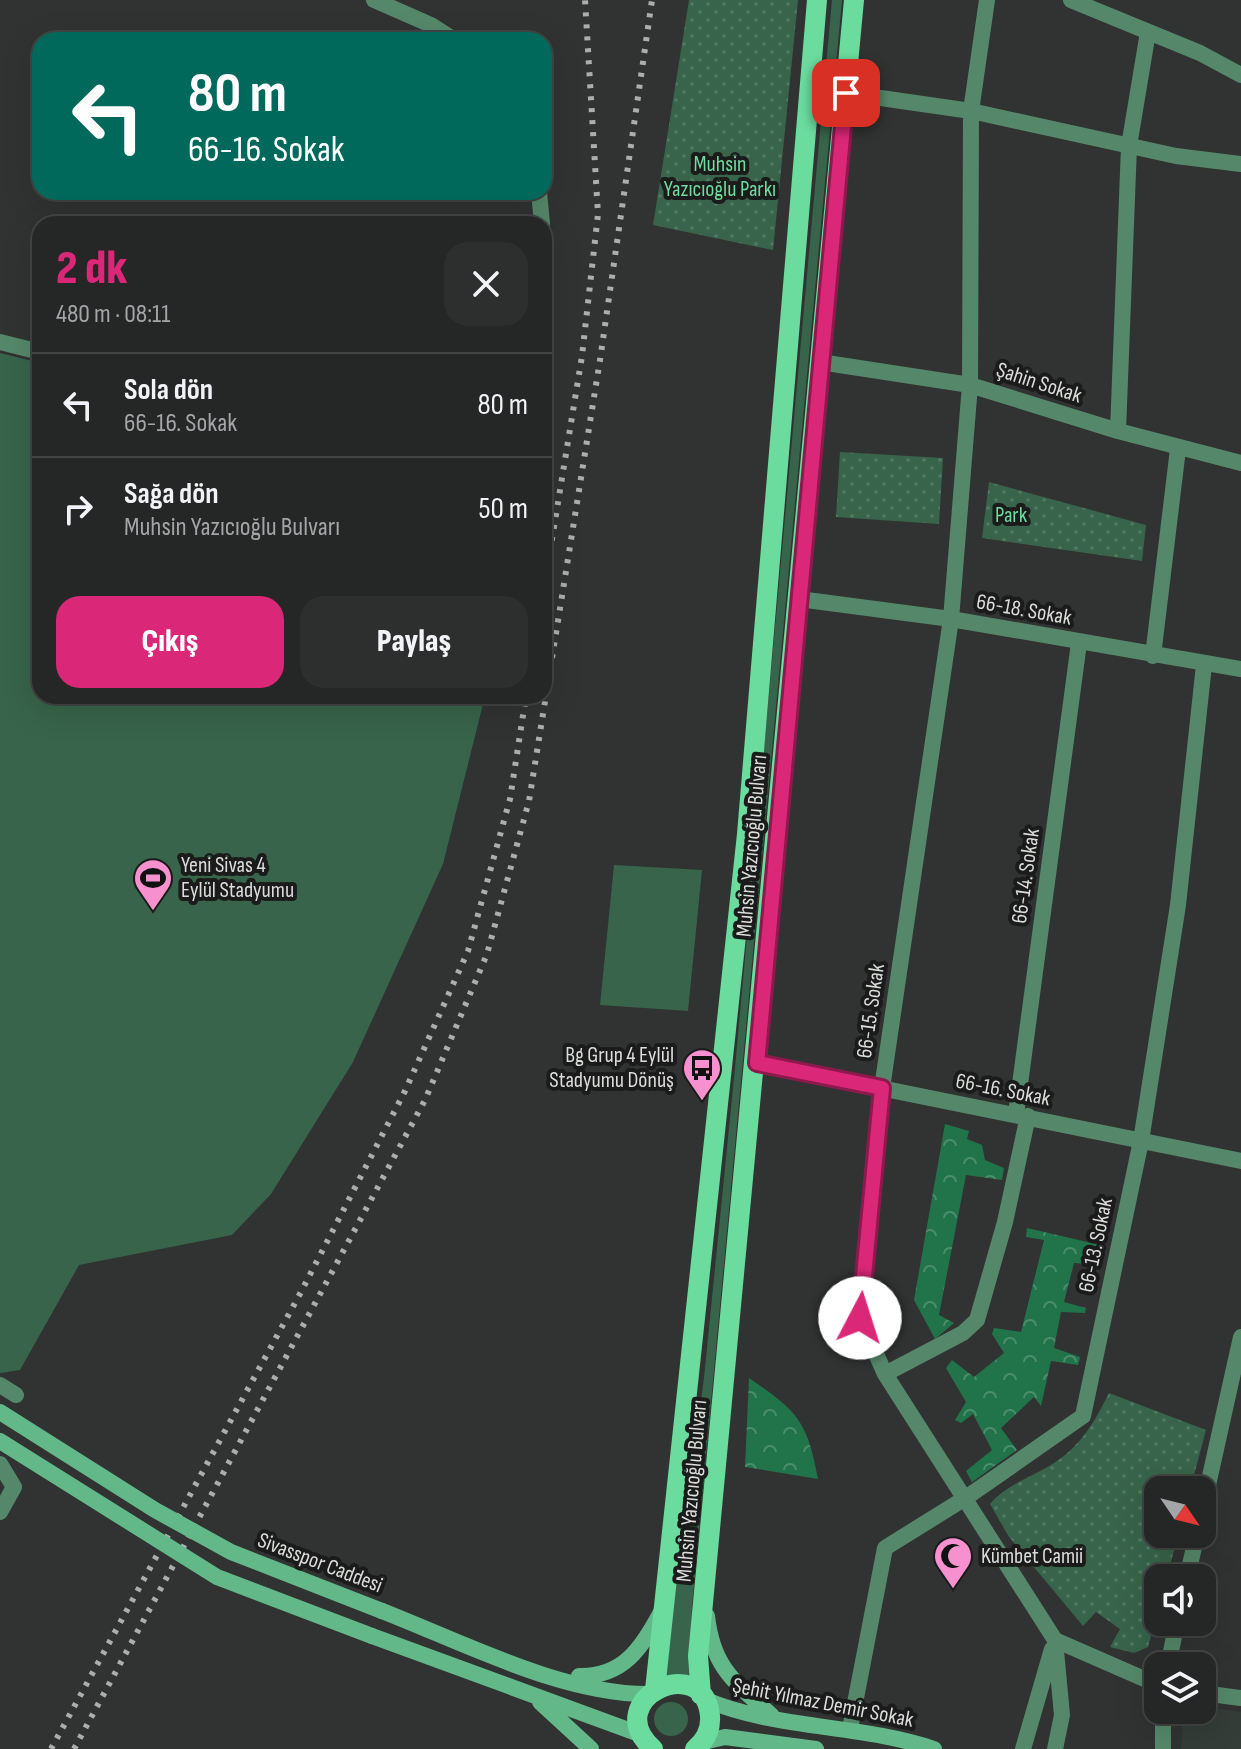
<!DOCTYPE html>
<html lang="tr">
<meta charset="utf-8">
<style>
body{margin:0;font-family:"Sofia Sans Condensed",sans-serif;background:#2d2e2e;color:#f1f3f6;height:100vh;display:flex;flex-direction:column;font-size:30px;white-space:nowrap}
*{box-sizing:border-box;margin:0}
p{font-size:26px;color:#a3a5a7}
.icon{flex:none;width:44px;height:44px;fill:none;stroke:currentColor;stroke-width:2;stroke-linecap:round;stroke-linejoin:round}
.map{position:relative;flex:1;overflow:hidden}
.panel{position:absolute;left:32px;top:216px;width:520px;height:488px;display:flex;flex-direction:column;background:#252626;border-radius:24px;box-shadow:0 8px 32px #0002,0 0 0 2px #424343}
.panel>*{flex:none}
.banner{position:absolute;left:32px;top:32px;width:520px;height:168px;border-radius:24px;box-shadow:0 8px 32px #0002,0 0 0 2px #424343;background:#00695c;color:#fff;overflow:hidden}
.needle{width:52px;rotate:125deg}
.buttons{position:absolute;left:1144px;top:1476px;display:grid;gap:16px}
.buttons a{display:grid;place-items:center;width:72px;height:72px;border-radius:16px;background:#252626;box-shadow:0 8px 32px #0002,0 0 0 2px #424343;font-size:40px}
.pin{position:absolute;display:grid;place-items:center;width:68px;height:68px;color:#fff;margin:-34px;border-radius:16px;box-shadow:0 4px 12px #0006}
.me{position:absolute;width:88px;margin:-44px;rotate:5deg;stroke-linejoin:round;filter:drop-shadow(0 0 6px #0008)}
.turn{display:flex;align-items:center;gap:28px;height:168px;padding:0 24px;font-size:36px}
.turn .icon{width:104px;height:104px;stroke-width:2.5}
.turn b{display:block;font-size:56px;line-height:68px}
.round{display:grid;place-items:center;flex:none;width:84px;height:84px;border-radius:24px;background:#2d2e2e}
.headline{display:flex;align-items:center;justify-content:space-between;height:136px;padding:0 24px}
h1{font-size:48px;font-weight:800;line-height:60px;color:#db2777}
.button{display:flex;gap:16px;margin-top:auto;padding:16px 24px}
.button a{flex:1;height:92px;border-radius:24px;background:#db2777;color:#fff;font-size:32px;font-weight:800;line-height:92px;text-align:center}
.button a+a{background:#2d2e2e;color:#f1f3f6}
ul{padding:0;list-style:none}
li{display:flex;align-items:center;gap:24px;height:104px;padding:0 24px;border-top:2px solid #424343}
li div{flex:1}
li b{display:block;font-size:30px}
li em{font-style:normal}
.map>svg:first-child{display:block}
</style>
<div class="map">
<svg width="1241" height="1749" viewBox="0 0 1241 1749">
<defs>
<pattern id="forest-crowns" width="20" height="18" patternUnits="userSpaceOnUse" patternTransform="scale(2)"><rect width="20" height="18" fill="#21734a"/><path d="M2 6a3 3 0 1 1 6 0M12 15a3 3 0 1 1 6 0" fill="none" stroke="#4b8d6c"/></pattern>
<pattern id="park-dots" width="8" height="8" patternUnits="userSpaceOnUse" patternTransform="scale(2)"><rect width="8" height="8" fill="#37644a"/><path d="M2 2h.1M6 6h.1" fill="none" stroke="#537a64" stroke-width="1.8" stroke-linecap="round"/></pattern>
</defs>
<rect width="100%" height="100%" fill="#313332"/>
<path fill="#343d37" d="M1202,1706l39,6v37h-60l3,-39h18z"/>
<path fill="#37644a" d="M832,0h10l-150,1606 -2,74 -26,-4 40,-298 31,-310z
M0,353l40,10v333h445l-42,168 -90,198 -82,132 -39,41 -153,30 -59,105 -20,3z
M614,865l88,5 -14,141 -88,-6z
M654 1719a17 17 0 1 1 34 0a17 17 0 1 1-34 0Z"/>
<path fill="url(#forest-crowns)" d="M945,1124l24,7 -2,8 15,6 3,15 19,8 -2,12 -36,-5 -27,140 15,8 -19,16 -21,-39z
M1027,1228l73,17 -1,20 -25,-2 -10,39 22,6 -1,5 -24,-1 -7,36 26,9 -2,8 -27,-4 -10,45 -7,-9 -33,31 16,22 -45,32 -6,-11 26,-21 -19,-36 -12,9 -6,-3 11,-18 -20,-34 6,-8 22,17 30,-24 -12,-19 2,-6 27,4 23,-92 -18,-3z
M749,1378c48,33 58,42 69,101l-73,-12z"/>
<path fill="url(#park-dots)" d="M689,0h109l-25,250 -120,-25z
M840,452l103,6 -4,66 -103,-7z
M989,482l157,43 -4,36 -160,-23z
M1109,1393l97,37 -16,60h-32v44h20l-11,44h-9v33l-10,36 -14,6 -24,-6 10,-18 -24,-17 -13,14 -74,-89 -19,-33c16,-20 43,-27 64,-41 27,-17 41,-42 55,-70z"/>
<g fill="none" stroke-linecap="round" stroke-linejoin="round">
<path stroke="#55886a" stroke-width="16" d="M374,0l57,25 23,15
M987,0l-16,111 -1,274 -19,234 -69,469 -22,230 25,56 170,266 7,75 -7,34
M1071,0l129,53 41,22
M846,93l125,18 205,45 65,8
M539,192l3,32
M0,342l40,10
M820,362l150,23 148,46 123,32
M1118,431l11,-285 19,-114
M799,599l152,20 290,50
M1153,656l25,-207
M757,1063l484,98
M1016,1114l63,-471
M885,1374l78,-41 14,-13 28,-98 23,-106
M0,1385l16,10
M0,1464l14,23 -14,25
M1202,1512l39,-175
M1187,1578l10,-44
M1055,1640l103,45
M1168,1666l9,-44
M1202,1693l39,5
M1163,1710v39
M850,1729l35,-181 82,-51 116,-81 58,-275 37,-236 26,-240
M1023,1749l29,-100"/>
<path stroke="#62b888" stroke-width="16" d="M382,1611c80,31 181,84 268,83
M707,1616c6,53 28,66 65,100
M372,1636l270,99
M579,1676c44,1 63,-28 82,-64
M704,1699c72,31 156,25 230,50
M540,1702l51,47
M703,1742l22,-5 91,12"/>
<path stroke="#6bdc9e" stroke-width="20" d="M655,1690l92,-856 70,-834
M701,1695l-3,-39 156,-1656
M653,1749c-55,-50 51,-99 57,-33 1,14 -5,25 -15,33"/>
<path stroke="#acaead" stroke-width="6" stroke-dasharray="4 8" stroke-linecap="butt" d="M544,588l38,-232 16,-142 -13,-214
M51,1749l250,-457 104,-201 63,-140 42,-152 16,-103
M74,1749l351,-649 62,-146 42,-153 71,-441 52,-360"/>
<path stroke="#62b888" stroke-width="16" d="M0,1412l155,98 76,42 151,59
M0,1441l217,136 155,59"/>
</g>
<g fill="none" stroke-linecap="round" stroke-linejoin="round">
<defs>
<path id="route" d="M846,93l-89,970 125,25 -22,230"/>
</defs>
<use href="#route" stroke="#8e194d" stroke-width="20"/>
<use href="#route" stroke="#db2777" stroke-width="14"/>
</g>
<defs>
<symbol id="stadium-pin" viewBox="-11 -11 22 30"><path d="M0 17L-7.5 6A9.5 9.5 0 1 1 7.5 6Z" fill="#f790ce" stroke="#1a1b1a"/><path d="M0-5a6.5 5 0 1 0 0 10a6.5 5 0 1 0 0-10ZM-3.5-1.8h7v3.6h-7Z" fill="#111"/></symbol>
<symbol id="bus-pin" viewBox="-11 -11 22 30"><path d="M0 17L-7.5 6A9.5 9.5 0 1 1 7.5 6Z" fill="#f790ce" stroke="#1a1b1a"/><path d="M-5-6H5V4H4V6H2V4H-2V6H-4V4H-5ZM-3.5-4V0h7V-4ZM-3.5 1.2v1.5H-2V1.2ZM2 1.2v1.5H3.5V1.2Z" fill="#111"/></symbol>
<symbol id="mosque-pin" viewBox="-11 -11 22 30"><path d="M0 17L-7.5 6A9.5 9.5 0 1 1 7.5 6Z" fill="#f790ce" stroke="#1a1b1a"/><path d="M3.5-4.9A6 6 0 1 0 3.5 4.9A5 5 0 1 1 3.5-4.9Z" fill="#111"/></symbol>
</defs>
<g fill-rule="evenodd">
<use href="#stadium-pin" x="131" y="856" width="44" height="60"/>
<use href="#bus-pin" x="680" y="1046" width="44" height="60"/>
<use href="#mosque-pin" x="931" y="1534" width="44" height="60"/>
</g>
<g text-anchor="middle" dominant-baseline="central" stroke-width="8" stroke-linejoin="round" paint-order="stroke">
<g font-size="22" fill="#70da9f" stroke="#1a1b1a">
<text x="720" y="164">Muhsin<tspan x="720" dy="25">Yazıcıoğlu Parkı</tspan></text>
<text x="1011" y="515">Park</text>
</g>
<g font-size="22" fill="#dbdddb" stroke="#1a1b1a">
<text transform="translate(1039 383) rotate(18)">Şahin Sokak</text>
<text transform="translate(1024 610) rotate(10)">66-18. Sokak</text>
<text transform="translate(752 846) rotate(-85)">Muhsin Yazıcıoğlu Bulvarı</text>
<text transform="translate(1026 876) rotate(-82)">66-14. Sokak</text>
<text transform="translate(871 1011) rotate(-82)">66-15. Sokak</text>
<text transform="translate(1003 1090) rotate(11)">66-16. Sokak</text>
<text transform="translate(1096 1245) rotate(-78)">66-13. Sokak</text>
<text transform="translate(692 1491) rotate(-85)">Muhsin Yazıcıoğlu Bulvarı</text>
<text transform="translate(320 1563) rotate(21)">Sivasspor Caddesi</text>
<text transform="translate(823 1703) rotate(11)">Şehit Yılmaz Demir Sokak</text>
</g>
<g font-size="22" fill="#dbdddb" stroke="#1a1b1a" text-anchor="start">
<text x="181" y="865">Yeni Sivas 4<tspan x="181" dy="25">Eylül Stadyumu</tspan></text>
<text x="674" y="1055" text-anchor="end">Bg Grup 4 Eylül<tspan x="674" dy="25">Stadyumu Dönüş</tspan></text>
<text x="981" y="1556">Kümbet Camii</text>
</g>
</g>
</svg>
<div class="buttons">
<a><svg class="needle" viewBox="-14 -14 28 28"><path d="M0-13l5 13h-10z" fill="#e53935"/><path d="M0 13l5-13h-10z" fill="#a3a5a7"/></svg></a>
<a><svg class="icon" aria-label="sound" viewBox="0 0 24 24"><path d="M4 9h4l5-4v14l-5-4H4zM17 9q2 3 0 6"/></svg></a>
<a><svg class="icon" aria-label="layers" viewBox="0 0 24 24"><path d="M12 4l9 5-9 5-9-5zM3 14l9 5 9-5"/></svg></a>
</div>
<div class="pin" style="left:846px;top:93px;background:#d93025"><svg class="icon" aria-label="arrive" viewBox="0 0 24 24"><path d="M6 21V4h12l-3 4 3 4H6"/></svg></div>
<svg class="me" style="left:860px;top:1318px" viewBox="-20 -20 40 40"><circle r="19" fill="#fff"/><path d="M0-13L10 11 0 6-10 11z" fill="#db2777"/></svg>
<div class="banner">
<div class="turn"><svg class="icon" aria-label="left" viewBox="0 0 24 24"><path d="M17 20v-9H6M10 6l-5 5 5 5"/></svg><div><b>80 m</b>66-16. Sokak</div></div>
</div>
<section class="panel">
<div class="headline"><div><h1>2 dk</h1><p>480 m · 08:11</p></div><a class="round"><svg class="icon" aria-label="close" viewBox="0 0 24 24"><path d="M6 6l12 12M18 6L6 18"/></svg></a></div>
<ul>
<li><svg class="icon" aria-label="left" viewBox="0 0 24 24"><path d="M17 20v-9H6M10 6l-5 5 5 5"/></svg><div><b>Sola dön</b><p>66-16. Sokak</p></div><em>80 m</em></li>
<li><svg class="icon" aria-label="right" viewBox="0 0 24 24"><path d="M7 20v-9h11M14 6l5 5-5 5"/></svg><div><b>Sağa dön</b><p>Muhsin Yazıcıoğlu Bulvarı</p></div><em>50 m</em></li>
</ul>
<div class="button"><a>Çıkış</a><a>Paylaş</a></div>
</section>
</div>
